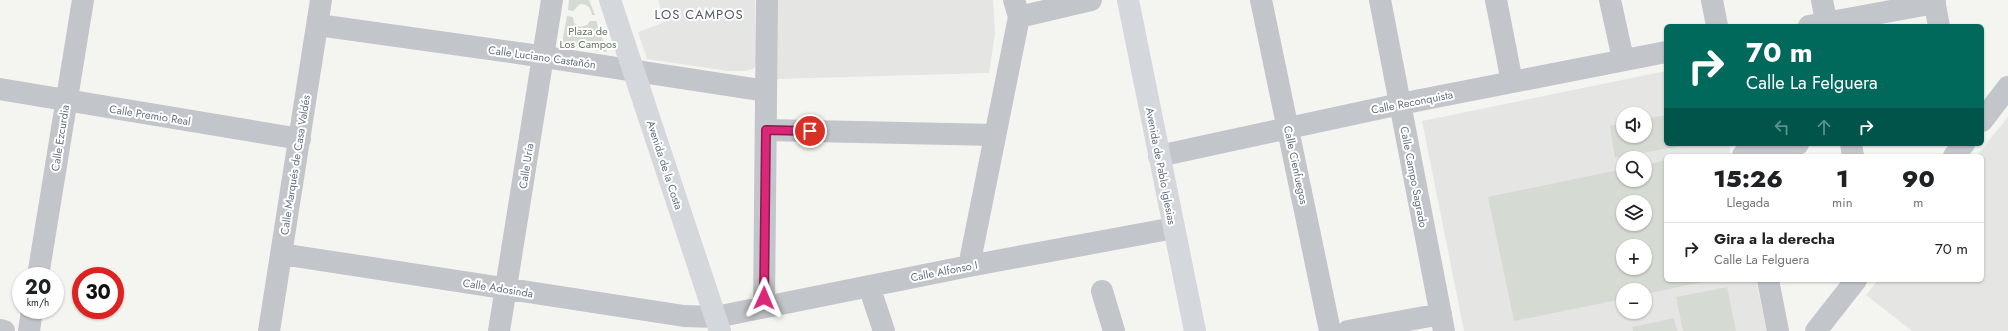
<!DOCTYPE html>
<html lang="es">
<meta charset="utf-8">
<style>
body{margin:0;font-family:Jost,sans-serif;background:#f2f2f2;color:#202124;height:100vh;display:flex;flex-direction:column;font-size:15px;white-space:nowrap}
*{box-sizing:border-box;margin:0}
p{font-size:13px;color:#757577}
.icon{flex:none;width:22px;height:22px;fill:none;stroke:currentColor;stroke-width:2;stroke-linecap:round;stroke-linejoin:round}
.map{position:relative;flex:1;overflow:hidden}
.details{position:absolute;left:1664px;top:154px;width:320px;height:128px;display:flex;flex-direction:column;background:#fff;border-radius:6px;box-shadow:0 1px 3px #0004}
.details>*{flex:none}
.guide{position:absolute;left:1664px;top:24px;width:320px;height:122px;border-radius:6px;box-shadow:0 1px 3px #0004;background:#00695c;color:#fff;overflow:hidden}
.controls{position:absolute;left:1616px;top:107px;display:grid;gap:8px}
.controls a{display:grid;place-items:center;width:36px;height:36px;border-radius:50%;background:#fff;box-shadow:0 1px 3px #0004;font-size:20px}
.speed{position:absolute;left:12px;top:267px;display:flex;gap:8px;font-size:20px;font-weight:700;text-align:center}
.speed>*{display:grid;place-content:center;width:52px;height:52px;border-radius:50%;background:#fff;box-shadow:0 1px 3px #0004;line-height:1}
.speed small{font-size:10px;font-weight:400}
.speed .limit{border:6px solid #d22;background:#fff;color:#111}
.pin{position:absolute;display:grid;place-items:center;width:34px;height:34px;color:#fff;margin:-17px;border:2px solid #fff;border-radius:50%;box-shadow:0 1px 4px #0007}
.me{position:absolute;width:44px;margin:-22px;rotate:1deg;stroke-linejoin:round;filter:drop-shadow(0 0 3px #0008)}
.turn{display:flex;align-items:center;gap:14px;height:84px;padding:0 16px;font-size:18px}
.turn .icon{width:52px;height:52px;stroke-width:2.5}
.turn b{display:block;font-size:28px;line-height:34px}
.lanes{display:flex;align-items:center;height:38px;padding:0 16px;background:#0003;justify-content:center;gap:20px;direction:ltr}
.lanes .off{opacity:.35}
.eta{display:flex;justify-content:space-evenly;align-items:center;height:68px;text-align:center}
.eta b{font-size:24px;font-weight:800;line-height:28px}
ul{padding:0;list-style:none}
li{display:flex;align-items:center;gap:12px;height:52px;padding:0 16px;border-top:1px solid #e0e0e0}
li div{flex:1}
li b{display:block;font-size:15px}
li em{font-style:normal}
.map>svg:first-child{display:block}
</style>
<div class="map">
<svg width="2008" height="331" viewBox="0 0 2008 331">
<rect width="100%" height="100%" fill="#f4f5f1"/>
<path fill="#e5e6e4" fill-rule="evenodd" d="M658,0h97l1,66 -3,3 -8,2h-17l-81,-12 -9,-27 27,-10z
M777,0h216l2,33 -6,40 -213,6z
M1666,71v73h63l2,12h-65v124h90l11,51h-303l-42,-210zM1623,114h22v22h-22zM1623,158h22v22h-22zM1623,202h22v22h-22zM1623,246h22v22h-22zM1623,290h22v22h-22z
M2008,117v214h-96l-46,-36 12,-15h104v-124h-6z"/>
<path fill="#d5dbd2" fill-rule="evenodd" d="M569,0h20l6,15h-3c-1,-7 -4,-11 -12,-11l-7,7 -5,-1z
M567,16l6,1 1,6 6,4 7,-2 3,-4h6l11,31 -34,-5v-2l-11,-2z
M1666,115v29h25l-76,14 -5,-32 13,-3v13h22v-17z
M1666,160v120h47l-68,14v-4h-22v9l-109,22 -26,-124 135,-28v11h22v-15zM1623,202h22v22h-22zM1623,246h22v22h-22z
M1727,287l9,44h-53l-7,-34z
M1674,318l3,13h-44l-1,-4z"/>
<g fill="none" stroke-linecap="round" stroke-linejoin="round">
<path stroke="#c2c5c9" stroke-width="22" d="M1261,0l69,331
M1380,0l64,331
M1496,0l16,82
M1610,0l13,59
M1712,0l5,26
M1822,0l5,26
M1934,0l5,26
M1019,17l72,-17
M318,25l207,29 241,37
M1809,26l126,-23
M0,89l300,50
M1982,121l26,-34
M766,130l229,5
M1851,144l2,12
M1743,155l55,-11
M1159,156l241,-52 266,-52
M1954,156l10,-12
M281,254l403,62 32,1 253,-51 205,-38
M969,266l50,-249 -5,-17
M38,276l45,-276
M1768,280l10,51
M869,286l15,45
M1102,291l12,40
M764,306l3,-306
M0,330l4,1
M29,331l3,-21
M269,331l52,-331
M499,331l53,-331
M1348,331l93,-17
M1816,331l40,-51"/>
<path stroke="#d4d8dc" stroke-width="22" d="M610,0l110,331
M1128,0l67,331"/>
</g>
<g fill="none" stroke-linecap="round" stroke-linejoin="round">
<defs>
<path id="route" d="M764,298l2,-168 44,1"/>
</defs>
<use href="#route" stroke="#8e194d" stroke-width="10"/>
<use href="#route" stroke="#db2777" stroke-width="7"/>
</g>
<g text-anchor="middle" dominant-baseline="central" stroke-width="4" stroke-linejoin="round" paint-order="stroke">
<g font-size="11" fill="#657863" stroke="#fff">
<text x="588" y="31">Plaza de<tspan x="588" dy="13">Los Campos</tspan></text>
</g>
<g font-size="11" fill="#647181" stroke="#fff">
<text transform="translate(542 57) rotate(8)">Calle Luciano Castañón</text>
<text transform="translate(1412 102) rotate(-11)">Calle Reconquista</text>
<text transform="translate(150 115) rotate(9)">Calle Premio Real</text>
<text transform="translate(60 138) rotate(-81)">Calle Ezcurdia</text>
<text transform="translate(295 165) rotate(-81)">Calle Marqués de Casa Valdés</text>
<text transform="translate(665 165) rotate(72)">Avenida de la Costa</text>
<text transform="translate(1296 165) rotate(78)">Calle Cienfuegos</text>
<text transform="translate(526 166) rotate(-81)">Calle Uría</text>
<text transform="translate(1161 166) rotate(79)">Avenida de Pablo Iglesias</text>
<text transform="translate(1414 177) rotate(79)">Calle Campo Sagrado</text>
<text transform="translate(944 271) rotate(-11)">Calle Alfonso I</text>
<text transform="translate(498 288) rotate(9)">Calle Adosinda</text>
</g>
<g font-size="13" letter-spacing="1" fill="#525b66" stroke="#fff">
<text x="699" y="14">LOS CAMPOS</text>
</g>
</g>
</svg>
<div class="controls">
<a><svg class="icon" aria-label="sound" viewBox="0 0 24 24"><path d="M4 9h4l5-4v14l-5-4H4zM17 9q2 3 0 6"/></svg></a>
<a><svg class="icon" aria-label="search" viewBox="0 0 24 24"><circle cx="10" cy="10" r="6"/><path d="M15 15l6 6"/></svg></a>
<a><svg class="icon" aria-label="layers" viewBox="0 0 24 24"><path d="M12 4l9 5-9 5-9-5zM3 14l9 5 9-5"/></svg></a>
<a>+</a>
<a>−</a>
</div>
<div class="speed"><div>20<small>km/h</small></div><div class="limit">30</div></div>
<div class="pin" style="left:810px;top:131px;background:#d93025"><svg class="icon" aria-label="arrive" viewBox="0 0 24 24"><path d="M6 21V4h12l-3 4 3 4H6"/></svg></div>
<svg class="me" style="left:764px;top:298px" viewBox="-20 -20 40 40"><path d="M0-17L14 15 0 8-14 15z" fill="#db2777" stroke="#fff" stroke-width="4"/></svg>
<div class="guide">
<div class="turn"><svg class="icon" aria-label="right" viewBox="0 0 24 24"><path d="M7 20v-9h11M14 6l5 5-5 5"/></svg><div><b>70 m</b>Calle La Felguera</div></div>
<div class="lanes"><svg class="icon off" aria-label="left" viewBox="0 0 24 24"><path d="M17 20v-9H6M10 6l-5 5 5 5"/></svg><svg class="icon off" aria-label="ahead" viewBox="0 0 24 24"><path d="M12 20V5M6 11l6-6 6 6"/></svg><svg class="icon" aria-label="right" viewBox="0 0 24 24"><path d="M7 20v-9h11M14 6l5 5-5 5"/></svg></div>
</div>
<section class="details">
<div class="eta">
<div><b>15:26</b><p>Llegada</p></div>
<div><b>1</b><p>min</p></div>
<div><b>90</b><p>m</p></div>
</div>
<ul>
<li><svg class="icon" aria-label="right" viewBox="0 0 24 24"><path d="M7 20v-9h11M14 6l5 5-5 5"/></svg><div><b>Gira a la derecha</b><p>Calle La Felguera</p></div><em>70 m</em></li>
</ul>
</section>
</div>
